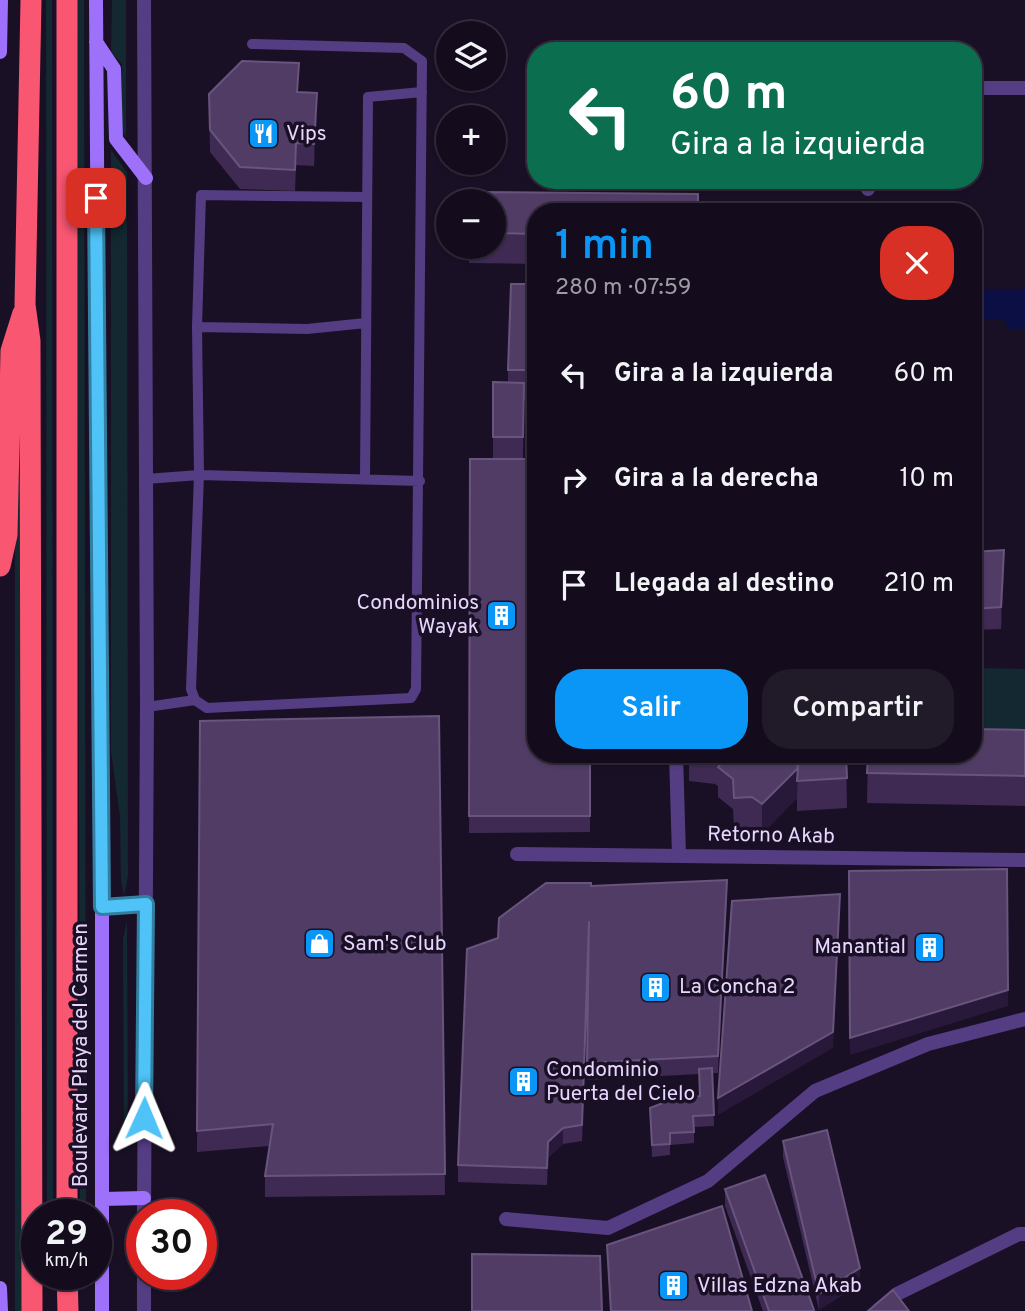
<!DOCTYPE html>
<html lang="es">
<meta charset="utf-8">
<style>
body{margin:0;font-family:Overpass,sans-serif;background:#211a29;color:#f1f3f6;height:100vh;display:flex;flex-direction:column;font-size:26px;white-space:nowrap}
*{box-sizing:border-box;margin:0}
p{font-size:23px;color:#9d9ba3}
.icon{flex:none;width:38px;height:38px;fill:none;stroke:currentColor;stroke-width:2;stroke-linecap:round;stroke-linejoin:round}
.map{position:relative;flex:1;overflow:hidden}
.panel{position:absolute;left:527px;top:203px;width:455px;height:560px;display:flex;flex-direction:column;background:#140c1c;border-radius:28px;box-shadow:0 2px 5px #0004,0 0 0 2px #332c3b}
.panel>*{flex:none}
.hud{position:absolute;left:527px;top:42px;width:455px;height:147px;border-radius:28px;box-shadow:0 2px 5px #0004,0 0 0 2px #332c3b;background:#0b6e4f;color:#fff;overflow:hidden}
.fabs{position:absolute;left:436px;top:21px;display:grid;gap:14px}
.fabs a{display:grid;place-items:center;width:70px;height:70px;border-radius:50%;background:#140c1c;box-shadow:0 2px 5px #0004,0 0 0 2px #332c3b;font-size:35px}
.speed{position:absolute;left:21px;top:1199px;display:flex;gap:14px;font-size:35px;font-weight:700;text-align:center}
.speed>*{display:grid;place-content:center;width:91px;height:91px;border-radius:50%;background:#140c1c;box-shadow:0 2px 5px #0004,0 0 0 2px #332c3b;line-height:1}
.speed small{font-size:18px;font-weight:400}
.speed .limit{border:10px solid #d22;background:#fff;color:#111}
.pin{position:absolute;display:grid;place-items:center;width:60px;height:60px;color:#fff;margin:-30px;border-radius:14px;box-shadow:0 4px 10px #0006}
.me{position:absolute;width:77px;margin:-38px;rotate:1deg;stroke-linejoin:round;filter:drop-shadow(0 0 5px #0008)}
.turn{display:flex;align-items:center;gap:24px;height:147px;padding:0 28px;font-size:32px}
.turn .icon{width:91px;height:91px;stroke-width:2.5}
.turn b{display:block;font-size:49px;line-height:60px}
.round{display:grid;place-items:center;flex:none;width:74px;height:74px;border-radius:28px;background:#211a29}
.overview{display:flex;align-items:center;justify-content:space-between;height:119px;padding:0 28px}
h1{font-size:42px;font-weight:600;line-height:52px;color:#0996f7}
.action{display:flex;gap:14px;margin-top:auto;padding:14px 28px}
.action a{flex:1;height:80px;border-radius:28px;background:#0996f7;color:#fff;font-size:28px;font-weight:600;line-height:80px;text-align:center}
.action a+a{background:#211a29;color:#f1f3f6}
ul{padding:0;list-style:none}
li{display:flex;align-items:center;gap:21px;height:105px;padding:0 28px}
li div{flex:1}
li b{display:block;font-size:26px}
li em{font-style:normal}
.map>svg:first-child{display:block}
</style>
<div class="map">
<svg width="1025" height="1311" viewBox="0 0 1025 1311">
<rect width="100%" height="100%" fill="#1a1026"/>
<path fill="#132830" d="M46,0h6l1,1214h-6z
M77,0h7l2,1214h-6z
M112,0h14v138l-5,-11 1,-63 -11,-12z
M111,150l16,22 1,704 -4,20 -3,-17 -1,-62 -9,-66z
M18,457l2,29 2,825h-7v-826z
M973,668l52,1v79l-52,-1z
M127,921l1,211 -4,18 -1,-211z"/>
<path fill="#0c0f43" d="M979,289h46v40h-17l-4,-9h-25z"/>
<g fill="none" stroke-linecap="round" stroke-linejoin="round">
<path stroke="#553d83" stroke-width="10" d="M252,44l152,4 18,13 -6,628 -5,9 -204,10 -12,-8 -4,-11 8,-214 -2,-148 4,-132 166,2
M197,327l110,2 59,-6
M146,479l53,-4 221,6
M365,479l3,-382 54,-5
M147,707l48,-7"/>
<path stroke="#553d83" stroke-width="14" d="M973,88h52
M868,189v-9
M676,754l3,102
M517,854l508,6
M144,1214l3,-507 -3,-707
M506,1219l102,9 100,-47 107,-90 113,-47 97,-25
M144,1274v37
M877,1311l20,-17 122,-60h6"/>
<path stroke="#9e71fa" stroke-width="14" d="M96,0l6,907v404
M96,42l18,27 2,70 30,39
M0,52l1,-52
M102,907l44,-3
M103,1199l41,-1
M0,1288l1,23"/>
<path stroke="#f95672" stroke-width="21" d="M31,0l-6,305 5,36 2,970
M67,0v1214
M0,566l7,-31 4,-184 12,-38
M67,1274l1,37"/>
</g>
<path fill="#3f2a53" d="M298,92l19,22 -3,52 -18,-1 -1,26 -55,-2 -30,-37 -1,-58z
M494,201l42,11v52l-67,-1v-16h25z
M536,284v117l-12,-1 -1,59 67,295v78l-121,1 1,-374h23v-77l15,1v-13z
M973,552l31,20 -3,57 -28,1z
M439,716l6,479 -180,2v-21l4,-30 -72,6 3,-431z
M1025,730v76l-158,-3 1,-49z
M686,754h107l4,11 -1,-11h50l1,54 -50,3v-13l-35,36 -10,-7 -18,1 -1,-19 -15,-12v-11l-3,-2 -26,-3v-20l-3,-3z
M591,886l136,10 -9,177h-6l2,53 -20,1v16l-24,2v10l-18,2 -2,-49 50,-12 -1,-22 -112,6 2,-124 -7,185 -19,3 -15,14 -1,27 -89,-3v-17l40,-227z
M783,1141l77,143 -41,26 -36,-153z
M725,1189l89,122h-51l-38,-105z
M607,1245l145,66h-142z"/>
<path fill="#281839" d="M317,93v21l-3,52v-22z
M1004,550v22l-3,57v-22z
M725,754h26l-29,16v-12z
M798,768l-1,30 -35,36v-30z
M727,880v16l-9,177v-17z
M840,894l-7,154 -115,67v-17z
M1008,990v16l-158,49v-17z
M563,1128v16l-15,14 -1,27 1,-43z
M860,1268v16l-41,26v-16z"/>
<path fill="#513c65" stroke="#68547d" stroke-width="2" d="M242,61l57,2 -2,29 20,1 -3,51 -18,-1 -1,27 -55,-3 -30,-37 -1,-36z
M470,192l228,2v18h-162v22l-42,-1v-32h-25z
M511,284h25v86h-28z
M493,382l31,1 -1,54h-30z
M470,459h66v295h54v62h-121z
M1004,550l-3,57 -28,2v-57z
M439,716l6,458 -180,2 8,-52 -76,7 3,-410z
M973,729l52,1v46l-158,-3 1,-19h105z
M715,754h10l-3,4z
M729,754h64l5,14 -1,-14h49l1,24 -50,3 1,-13 -36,36 -10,-7 -18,1 -1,-19 -15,-12z
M1007,869l1,121 -158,48 -1,-167z
M727,880l-9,176 -131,7 2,-142 -7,204 -19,3 -15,14 -1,26 -89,-3 9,-216 31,-11 1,-20 47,-35h45v3z
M840,894l-7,138 -115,66 14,-197z
M712,1068l2,47 -21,1 1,16 -24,1v11l-18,1 -2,-37 13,-5 1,-5 36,-2 -1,-27z
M827,1130l33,138 -41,26 -36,-153z
M765,1175l49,135 -1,1h-44l-44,-122z
M722,1206l30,105h-141l-4,-66z
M472,1254l128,2 2,55h-130z
M893,1290l16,21h-41z"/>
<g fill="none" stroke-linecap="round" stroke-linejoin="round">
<defs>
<path id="route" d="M96,198l6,709 44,-3 -2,214"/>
</defs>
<use href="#route" stroke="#337fa1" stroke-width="18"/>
<use href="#route" stroke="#4fc3f7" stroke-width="12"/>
</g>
<defs>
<symbol id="restaurant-square" viewBox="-11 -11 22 22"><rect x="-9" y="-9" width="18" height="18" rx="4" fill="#0996f7" stroke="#1a1026"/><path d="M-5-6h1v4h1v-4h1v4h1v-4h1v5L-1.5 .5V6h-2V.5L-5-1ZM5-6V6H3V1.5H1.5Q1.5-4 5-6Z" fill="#fff"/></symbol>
<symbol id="building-square" viewBox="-11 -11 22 22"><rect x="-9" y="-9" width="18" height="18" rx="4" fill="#0996f7" stroke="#1a1026"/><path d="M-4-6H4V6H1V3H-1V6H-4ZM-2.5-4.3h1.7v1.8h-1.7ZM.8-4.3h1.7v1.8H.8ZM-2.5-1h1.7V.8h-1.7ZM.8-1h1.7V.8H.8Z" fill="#fff"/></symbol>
<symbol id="shop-square" viewBox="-11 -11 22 22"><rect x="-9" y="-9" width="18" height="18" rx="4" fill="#0996f7" stroke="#1a1026"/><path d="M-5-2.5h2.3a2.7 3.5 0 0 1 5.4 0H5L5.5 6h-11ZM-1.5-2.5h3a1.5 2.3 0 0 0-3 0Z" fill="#fff"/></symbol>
</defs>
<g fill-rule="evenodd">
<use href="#restaurant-square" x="246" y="116" width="35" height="35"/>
<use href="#building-square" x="484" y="598" width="35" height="35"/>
<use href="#shop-square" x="302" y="926" width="35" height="35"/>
<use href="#building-square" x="912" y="930" width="35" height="35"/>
<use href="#building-square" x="638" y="970" width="35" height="35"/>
<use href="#building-square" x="506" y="1064" width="35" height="35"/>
<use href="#building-square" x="656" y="1268" width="35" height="35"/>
</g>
<g text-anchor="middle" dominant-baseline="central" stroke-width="7" stroke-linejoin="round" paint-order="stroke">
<g font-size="21" fill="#e7d6fe" stroke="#1a1026" text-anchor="start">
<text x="286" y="134">Vips</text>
<text x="479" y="603" text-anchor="end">Condominios<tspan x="479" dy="24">Wayak</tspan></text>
<text x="343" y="944">Sam's Club</text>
<text x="906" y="947" text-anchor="end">Manantial</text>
<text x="679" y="987">La Concha 2</text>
<text x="546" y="1070">Condominio<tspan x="546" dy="24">Puerta del Cielo</tspan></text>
<text x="697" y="1286">Villas Edzna Akab</text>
</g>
<g font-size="21" fill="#e7d6fe" stroke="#1a1026">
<text transform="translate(771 836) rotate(1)">Retorno Akab</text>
<text transform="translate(81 1055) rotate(-90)">Boulevard Playa del Carmen</text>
</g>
</g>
</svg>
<div class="fabs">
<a><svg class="icon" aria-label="layers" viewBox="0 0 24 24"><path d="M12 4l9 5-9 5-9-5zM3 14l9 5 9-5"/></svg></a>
<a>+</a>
<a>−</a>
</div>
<div class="speed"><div>29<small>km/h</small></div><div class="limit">30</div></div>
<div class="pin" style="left:96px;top:198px;background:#d93025"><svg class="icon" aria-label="arrive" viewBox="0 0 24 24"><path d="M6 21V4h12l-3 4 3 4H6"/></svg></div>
<svg class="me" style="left:144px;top:1118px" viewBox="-20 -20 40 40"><path d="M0-17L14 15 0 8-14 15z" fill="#4fc3f7" stroke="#fff" stroke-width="4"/></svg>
<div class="hud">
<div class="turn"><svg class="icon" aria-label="left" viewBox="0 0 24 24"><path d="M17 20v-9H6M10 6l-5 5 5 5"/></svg><div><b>60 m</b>Gira a la izquierda</div></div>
</div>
<section class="panel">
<div class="overview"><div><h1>1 min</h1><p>280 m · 07:59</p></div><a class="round" style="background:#d93025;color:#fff"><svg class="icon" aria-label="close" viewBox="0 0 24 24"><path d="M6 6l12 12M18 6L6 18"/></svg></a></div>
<ul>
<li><svg class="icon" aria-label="left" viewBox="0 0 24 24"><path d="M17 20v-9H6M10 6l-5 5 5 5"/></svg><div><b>Gira a la izquierda</b></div><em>60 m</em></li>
<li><svg class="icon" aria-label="right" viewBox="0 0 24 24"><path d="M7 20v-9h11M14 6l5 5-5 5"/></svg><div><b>Gira a la derecha</b></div><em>10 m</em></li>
<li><svg class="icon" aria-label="arrive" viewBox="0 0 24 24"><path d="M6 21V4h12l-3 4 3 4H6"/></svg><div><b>Llegada al destino</b></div><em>210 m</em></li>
</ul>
<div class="action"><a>Salir</a><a>Compartir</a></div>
</section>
</div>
